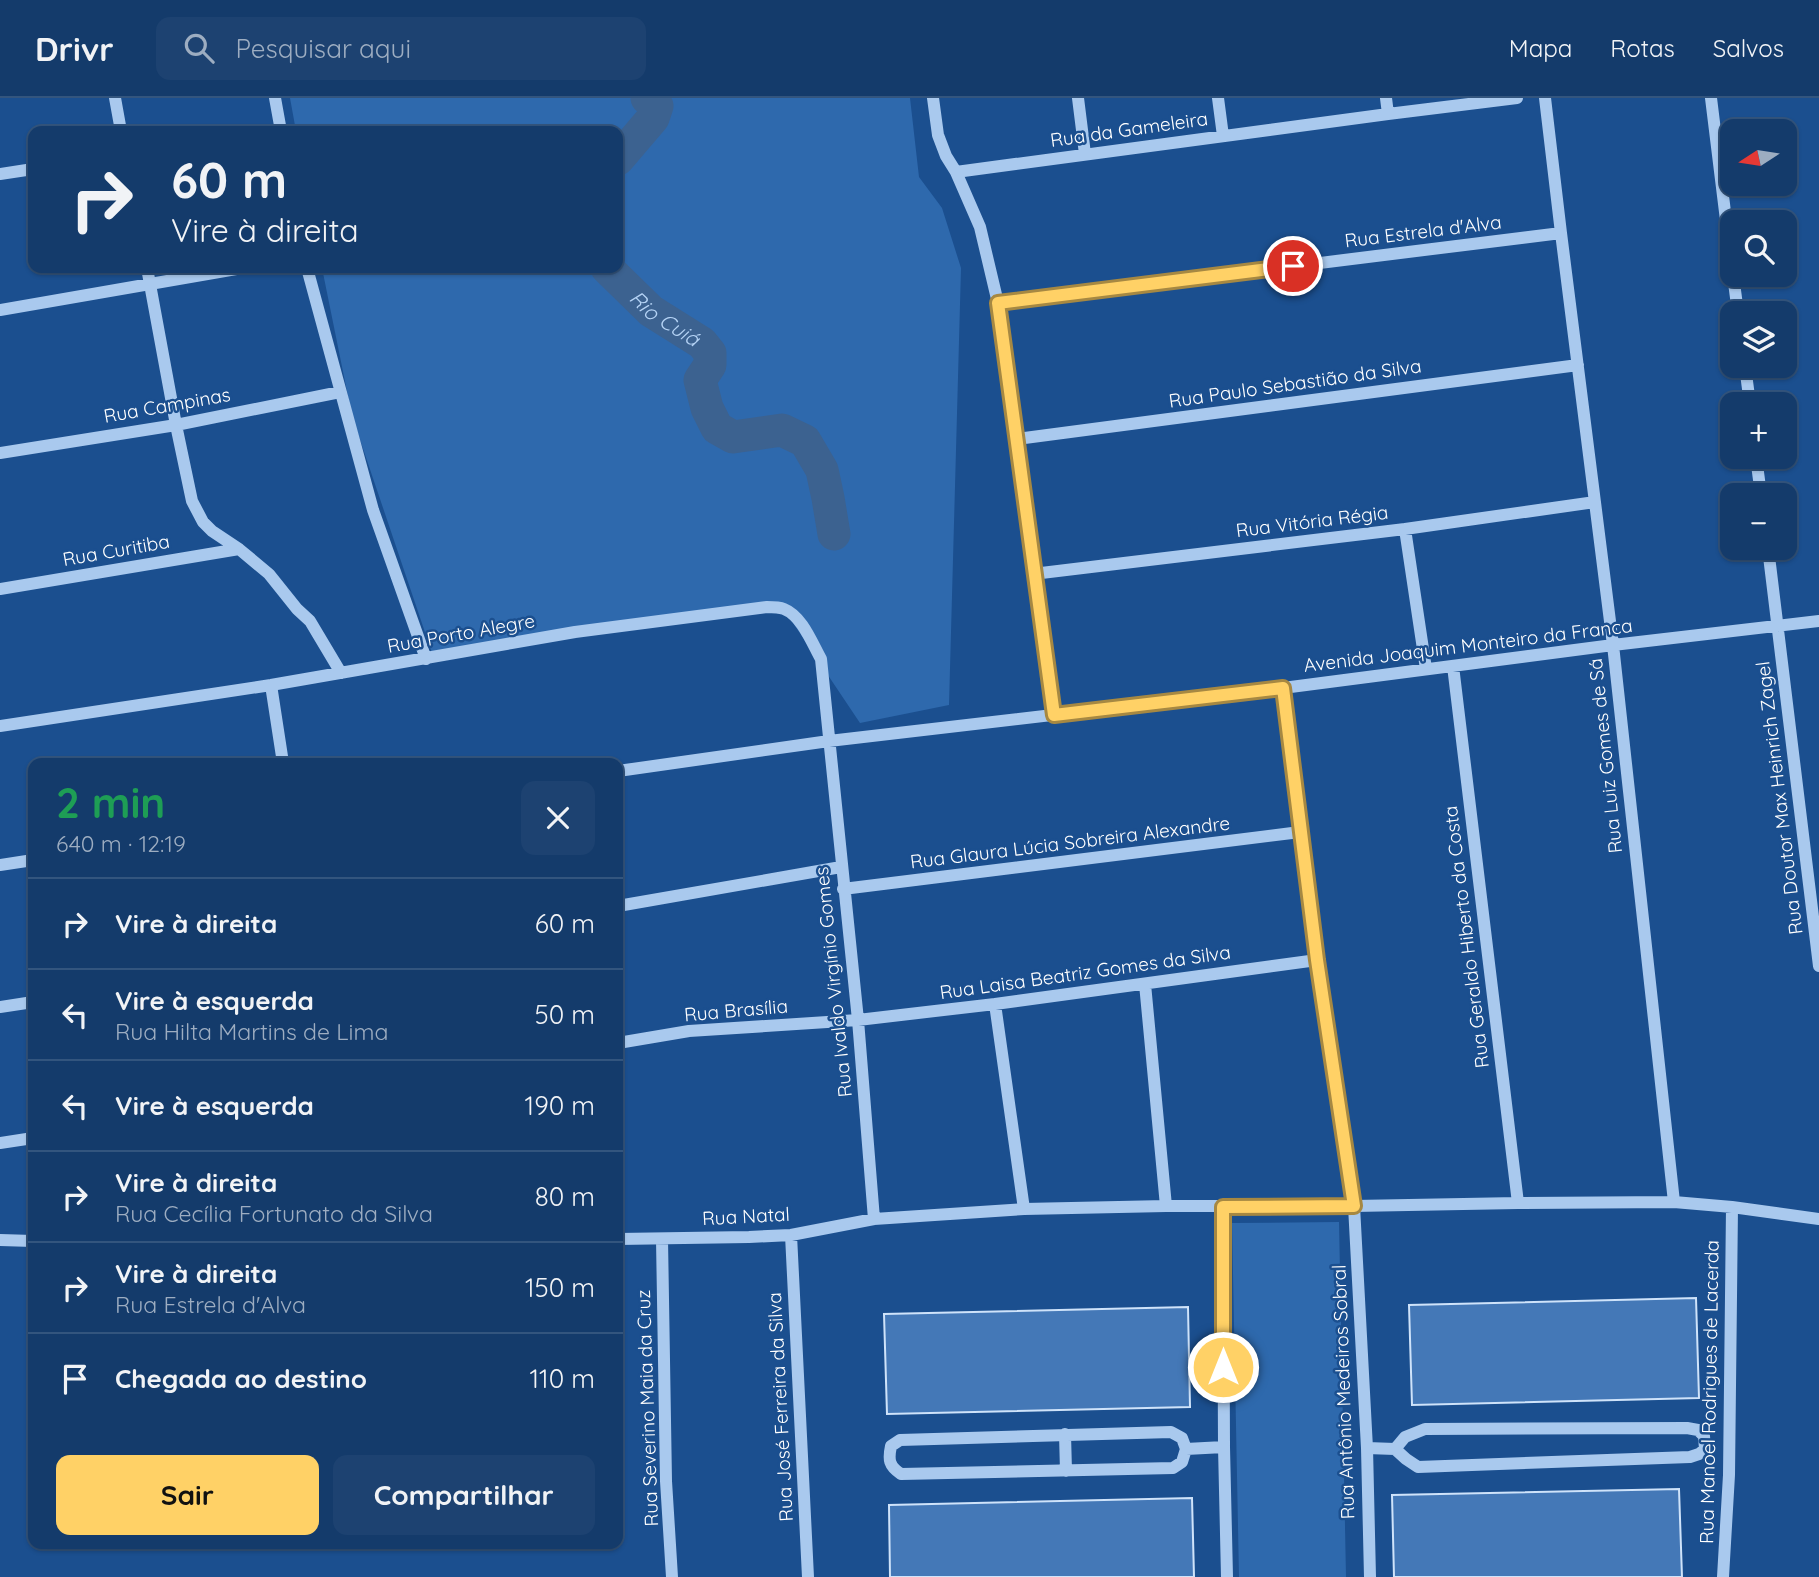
<!DOCTYPE html>
<html lang="pt">
<meta charset="utf-8">
<style>
body{margin:0;font-family:Quicksand,sans-serif;background:#1d4271;color:#f1f3f6;height:100vh;display:flex;flex-direction:column;font-size:26px;white-space:nowrap}
*{box-sizing:border-box;margin:0}
p{font-size:23px;color:#9dadc1}
.icon{flex:none;width:38px;height:38px;fill:none;stroke:currentColor;stroke-width:2;stroke-linecap:round;stroke-linejoin:round}
.map{position:relative;flex:1;overflow:hidden}
.sheet{position:absolute;left:28px;top:660px;width:595px;height:791px;display:flex;flex-direction:column;background:#143b6b;border-radius:14px;box-shadow:0 2px 5px #0004,0 0 0 2px #33557e}
.sheet>*{flex:none}
.banner{position:absolute;left:28px;top:28px;width:595px;height:147px;border-radius:14px;box-shadow:0 2px 5px #0004,0 0 0 2px #33557e;background:#143b6b;color:#f1f3f6;overflow:hidden}
.needle{width:46px;rotate:258deg}
.fabs{position:absolute;left:1720px;top:21px;display:grid;gap:14px}
.fabs a{display:grid;place-items:center;width:77px;height:77px;border-radius:14px;background:#143b6b;box-shadow:0 2px 5px #0004,0 0 0 2px #33557e;font-size:35px}
.pin{position:absolute;display:grid;place-items:center;width:60px;height:60px;color:#fff;margin:-30px;border:4px solid #fff;border-radius:50%;box-shadow:0 2px 7px #0007}
.me{position:absolute;width:77px;margin:-38px;rotate:0deg;stroke-linejoin:round;filter:drop-shadow(0 0 5px #0008)}
.turn{display:flex;align-items:center;gap:24px;height:147px;padding:0 28px;font-size:32px}
.turn .icon{width:91px;height:91px;stroke-width:2.5}
.turn b{display:block;font-size:49px;line-height:60px}
.round{display:grid;place-items:center;flex:none;width:74px;height:74px;border-radius:14px;background:#1d4271}
.summary{display:flex;align-items:center;justify-content:space-between;height:119px;padding:0 28px}
h1{font-size:42px;font-weight:700;line-height:52px;color:#1e9e55}
.cta{display:flex;gap:14px;margin-top:auto;padding:14px 28px}
.cta a{flex:1;height:80px;border-radius:14px;background:#ffd166;color:#111;font-size:28px;font-weight:700;line-height:80px;text-align:center}
.cta a+a{background:#1d4271;color:#f1f3f6}
ul{padding:0;list-style:none}
li{display:flex;align-items:center;gap:21px;height:91px;padding:0 28px;border-top:2px solid #33557e}
li div{flex:1}
li b{display:block;font-size:26px}
li em{font-style:normal}
header{display:flex;align-items:center;gap:42px;box-sizing:border-box;height:98px;padding:0 35px;background:#143b6b;border-bottom:2px solid #33557e}
header strong{font-size:33px}
nav{display:flex;gap:38px;margin-inline-start:auto;font-size:24px}
.search{width:490px;height:63px;background:#1d4271;display:flex;align-items:center;gap:18px;box-sizing:border-box;padding:0 24px;border-radius:14px;color:#9dadc1;font-size:26px}
.map>svg:first-child{display:block}
</style>
<header>
<strong>Drivr</strong>
<div class="search"><svg class="icon" aria-label="search" viewBox="0 0 24 24"><circle cx="10" cy="10" r="6"/><path d="M15 15l6 6"/></svg>Pesquisar aqui</div>
<nav><a>Mapa</a><a>Rotas</a><a>Salvos</a></nav>
</header>
<div class="map">
<svg width="1819" height="1479" viewBox="0 0 1819 1479">
<rect width="100%" height="100%" fill="#1b4f8f"/>
<path fill="#2e69ad" d="M290,0h620l9,79 23,31 19,60 -12,437 -89,18 -77,-115 -351,45 -80,-237 -30,-148h296v-137h-322z
M1339,1124l7,355h-107l-7,-354z"/>
<g fill="none" stroke-linecap="round" stroke-linejoin="round">
<g stroke="#3c6290" stroke-width="33">
<path d="M618,61l35,-41 4,-12 -10,-8"/>
<path id="s1" d="M607,170l44,43 51,32 8,10v12l-10,15 7,28 10,20 16,9 49,-7 23,11 17,29 6,28 6,36"/>
</g>
</g>
<path fill="#4478b7" stroke="#cfe3fa" stroke-width="2" d="M1696,1200l3,100 -287,7 -3,-100z
M1188,1209l2,100 -303,7 -3,-100z
M1679,1391l3,88h-288l-2,-82z
M1192,1400l2,79h-304l-1,-72z"/>
<g fill="none" stroke-linecap="round" stroke-linejoin="round">
<path stroke="#a9c9ee" stroke-width="12" d="M115,0l6,33
M275,0l6,33
M933,0l5,37 8,21 10,16 24,55 18,76 19,136 16,135 21,141
M1078,0l7,56
M1218,0l5,38
M1386,0l2,16
M1545,0l16,135 52,412 61,557
M1711,0l21,171
M956,74l432,-58 129,-16
M0,76l33,-5
M147,170l29,157 16,76 11,21 9,9 27,18 30,25 28,35 13,12 31,52
M307,170l66,242 53,149
M1733,177l5,38
M998,205l563,-70
M0,212l242,-42
M1745,268l5,38
M1017,341l561,-74
M0,355l176,-28 164,-33
M1756,359l5,38
M1405,431l21,140
M1768,450l51,418
M1033,476l372,-45 190,-27
M0,491l239,-40
M1453,568l65,537
M271,587l12,78
M1283,590l34,272 37,246 13,242 3,129
M0,628l271,-41 304,-53 192,-25c6,0 12,0 17,2 18,7 28,34 37,50l37,361 16,199
M618,673l211,-30 454,-53 330,-43 206,-24
M0,767l33,-5
M843,791l457,-57
M618,808l223,-39
M1145,886l21,222
M995,906l29,205
M0,909l33,-5
M618,945l71,-12 169,-11 137,-16 322,-44
M0,1045l33,-5
M1223,1109l1,240 3,130
M791,1137l17,342
M618,1141l131,-2 42,-2 83,-16 150,-10 142,-3h188l164,-3 156,-1 58,5 87,12
M662,1141l4,242 6,96
M0,1142l33,1
M1171,1334l11,6 4,11 -4,13 -9,6 -272,6c-12,-8 -13,-14 -10,-28l9,-6z
M1065,1336l1,37
M1367,1350l28,1 11,10 12,8 272,-10 9,-3 6,-5 -1,-13 -6,-6 -11,-2 -262,1 -20,8 -10,12
M1186,1351l38,-2
M1723,1479l6,-102 3,-268"/>
</g>
<g fill="none" stroke-linecap="round" stroke-linejoin="round">
<defs>
<path id="route" d="M1223,1269v-160l131,-1 -37,-246 -34,-272 -229,27 -56,-412 295,-37"/>
</defs>
<use href="#route" stroke="#a68842" stroke-width="18"/>
<use href="#route" stroke="#ffd166" stroke-width="12"/>
</g>
<g text-anchor="middle" dominant-baseline="central" stroke-width="5" stroke-linejoin="round" paint-order="stroke">
<g font-size="19" fill="#fff" stroke="#1b4f8f">
<text transform="translate(1129 31) rotate(-8)">Rua da Gameleira</text>
<text transform="translate(1423 133) rotate(-7)">Rua Estrela d'Alva</text>
<text transform="translate(1295 285) rotate(-8)">Rua Paulo Sebastião da Silva</text>
<text transform="translate(167 307) rotate(-10)">Rua Campinas</text>
<text transform="translate(1312 423) rotate(-7)">Rua Vitória Régia</text>
<text transform="translate(116 452) rotate(-10)">Rua Curitiba</text>
<text transform="translate(461 535) rotate(-10)">Rua Porto Alegre</text>
<text transform="translate(1468 547) rotate(-7)">Avenida Joaquim Monteiro da Franca</text>
<text transform="translate(1605 658) rotate(-96)">Rua Luiz Gomes de Sá</text>
<text transform="translate(1779 700) rotate(-97)">Rua Doutor Max Heinrich Zagel</text>
<text transform="translate(1070 744) rotate(-7)">Rua Glaura Lúcia Sobreira Alexandre</text>
<text transform="translate(1466 839) rotate(-97)">Rua Geraldo Hiberto da Costa</text>
<text transform="translate(1085 874) rotate(-8)">Rua Laisa Beatriz Gomes da Silva</text>
<text transform="translate(833 884) rotate(-96)">Rua Ivaldo Virgínio Gomes</text>
<text transform="translate(736 912) rotate(-5)">Rua Brasília</text>
<text transform="translate(746 1118) rotate(-3)">Rua Natal</text>
<text transform="translate(1343 1294) rotate(-92)">Rua Antônio Medeiros Sobral</text>
<text transform="translate(1709 1294) rotate(-89)">Rua Manoel Rodrigues de Lacerda</text>
<text transform="translate(780 1309) rotate(-93)">Rua José Ferreira da Silva</text>
<text transform="translate(647 1310) rotate(-92)">Rua Severino Maia da Cruz</text>
</g>
<g font-size="21" font-style="italic" fill="#b5d3f5" stroke="#1b4f8f">
<text stroke="none"><textPath href="#s1" startOffset="77">Rio Cuiá</textPath></text>
</g>
</g>
</svg>
<div class="fabs">
<a><svg class="needle" viewBox="-14 -14 28 28"><path d="M0-13l5 13h-10z" fill="#e53935"/><path d="M0 13l5-13h-10z" fill="#9dadc1"/></svg></a>
<a><svg class="icon" aria-label="search" viewBox="0 0 24 24"><circle cx="10" cy="10" r="6"/><path d="M15 15l6 6"/></svg></a>
<a><svg class="icon" aria-label="layers" viewBox="0 0 24 24"><path d="M12 4l9 5-9 5-9-5zM3 14l9 5 9-5"/></svg></a>
<a>+</a>
<a>−</a>
</div>
<div class="pin" style="left:1293px;top:168px;background:#d93025"><svg class="icon" aria-label="arrive" viewBox="0 0 24 24"><path d="M6 21V4h12l-3 4 3 4H6"/></svg></div>
<svg class="me" style="left:1223px;top:1269px" viewBox="-20 -20 40 40"><circle r="17" fill="#ffd166" stroke="#fff" stroke-width="3"/><path d="M0-11L8 9 0 5-8 9z" fill="#fff"/></svg>
<div class="banner">
<div class="turn"><svg class="icon" aria-label="right" viewBox="0 0 24 24"><path d="M7 20v-9h11M14 6l5 5-5 5"/></svg><div><b>60 m</b>Vire à direita</div></div>
</div>
<section class="sheet">
<div class="summary"><div><h1>2 min</h1><p>640 m · 12:19</p></div><a class="round"><svg class="icon" aria-label="close" viewBox="0 0 24 24"><path d="M6 6l12 12M18 6L6 18"/></svg></a></div>
<ul>
<li><svg class="icon" aria-label="right" viewBox="0 0 24 24"><path d="M7 20v-9h11M14 6l5 5-5 5"/></svg><div><b>Vire à direita</b></div><em>60 m</em></li>
<li><svg class="icon" aria-label="left" viewBox="0 0 24 24"><path d="M17 20v-9H6M10 6l-5 5 5 5"/></svg><div><b>Vire à esquerda</b><p>Rua Hilta Martins de Lima</p></div><em>50 m</em></li>
<li><svg class="icon" aria-label="left" viewBox="0 0 24 24"><path d="M17 20v-9H6M10 6l-5 5 5 5"/></svg><div><b>Vire à esquerda</b></div><em>190 m</em></li>
<li><svg class="icon" aria-label="right" viewBox="0 0 24 24"><path d="M7 20v-9h11M14 6l5 5-5 5"/></svg><div><b>Vire à direita</b><p>Rua Cecília Fortunato da Silva</p></div><em>80 m</em></li>
<li><svg class="icon" aria-label="right" viewBox="0 0 24 24"><path d="M7 20v-9h11M14 6l5 5-5 5"/></svg><div><b>Vire à direita</b><p>Rua Estrela d'Alva</p></div><em>150 m</em></li>
<li><svg class="icon" aria-label="arrive" viewBox="0 0 24 24"><path d="M6 21V4h12l-3 4 3 4H6"/></svg><div><b>Chegada ao destino</b></div><em>110 m</em></li>
</ul>
<div class="cta"><a>Sair</a><a>Compartilhar</a></div>
</section>
</div>
